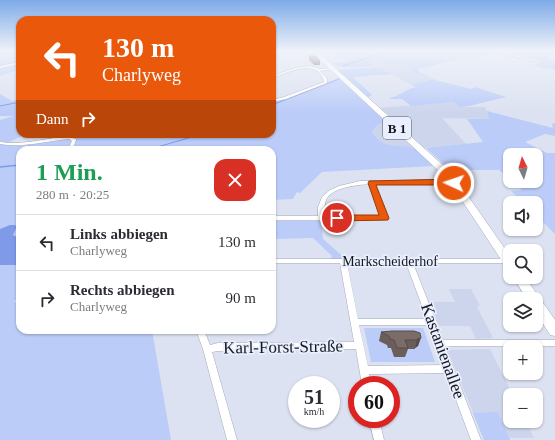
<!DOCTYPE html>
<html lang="de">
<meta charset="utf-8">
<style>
body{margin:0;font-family:"Times New Roman",serif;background:#f2f2f3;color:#2b2b33;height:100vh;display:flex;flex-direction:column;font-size:15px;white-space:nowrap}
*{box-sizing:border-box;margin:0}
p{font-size:13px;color:#7c7c81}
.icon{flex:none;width:22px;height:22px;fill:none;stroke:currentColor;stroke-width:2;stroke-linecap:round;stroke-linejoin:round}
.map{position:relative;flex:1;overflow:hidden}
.panel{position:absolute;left:16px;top:146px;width:260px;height:188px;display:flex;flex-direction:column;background:#fff;border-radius:12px;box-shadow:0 1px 3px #0004}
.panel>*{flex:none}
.banner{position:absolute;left:16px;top:16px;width:260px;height:122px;border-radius:12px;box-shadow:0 1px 3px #0004;background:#ea580c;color:#fff;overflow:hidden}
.needle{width:26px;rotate:355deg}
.tools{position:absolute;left:503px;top:148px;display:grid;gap:8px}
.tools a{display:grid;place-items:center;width:40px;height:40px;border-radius:8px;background:#fff;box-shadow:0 1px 3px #0004;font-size:20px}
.speed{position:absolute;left:288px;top:376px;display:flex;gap:8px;font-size:20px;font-weight:700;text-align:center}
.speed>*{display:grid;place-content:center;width:52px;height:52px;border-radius:50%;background:#fff;box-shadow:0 1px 3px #0004;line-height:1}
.speed small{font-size:10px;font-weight:400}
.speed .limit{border:6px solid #d22;background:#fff;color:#111}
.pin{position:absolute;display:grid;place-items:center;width:34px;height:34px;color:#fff;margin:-17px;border:2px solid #fff;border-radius:50%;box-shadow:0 1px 4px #0007}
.me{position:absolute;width:44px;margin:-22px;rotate:273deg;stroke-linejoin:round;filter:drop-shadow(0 0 3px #0008)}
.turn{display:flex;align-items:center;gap:14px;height:84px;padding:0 20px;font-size:18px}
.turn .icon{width:52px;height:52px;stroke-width:2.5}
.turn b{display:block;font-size:28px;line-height:34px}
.then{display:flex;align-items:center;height:38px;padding:0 20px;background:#0003;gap:8px;font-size:15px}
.round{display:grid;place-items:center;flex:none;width:42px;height:42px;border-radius:12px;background:#f2f2f3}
.headline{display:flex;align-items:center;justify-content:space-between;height:68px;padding:0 20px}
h1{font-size:24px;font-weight:700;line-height:30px;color:#1e9e55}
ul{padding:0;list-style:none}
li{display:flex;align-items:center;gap:12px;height:56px;padding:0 20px;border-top:1px solid #e1e1e2}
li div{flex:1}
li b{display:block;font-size:15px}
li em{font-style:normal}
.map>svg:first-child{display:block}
</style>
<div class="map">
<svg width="555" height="440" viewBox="0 0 555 440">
<rect width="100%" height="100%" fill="#dce2f2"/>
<path fill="#ccd5ec" d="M379,62l10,3 8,-2 5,2 11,3 -1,4 23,8 -23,5 -42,-22z
M453,102l7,5h25l2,4 2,8 -47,-1 24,26 -42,4 -29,-27 -15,-13z
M386,122l2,1 28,26 -28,-3 -11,-6 -5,-7 1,-4 5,-4z
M449,289h22l9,17 -3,1 16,31 -17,1 -6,-13h-31l-10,-24h26z
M490,349l23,46h-3v26h16l8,17h-24v2h-26l-36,-90z"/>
<path fill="#bbccf9" d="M0,51h20v18l-20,7z
M351,51l-1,1h144l-17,6 -7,-2 -51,13v3l16,8 36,9 4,-2 31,10 -37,9 -9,1 -7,-5 -42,4 -9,-7h-11l-2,-1c9,-1 17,-9 27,-11l-4,-2 22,-6 -22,-7 1,-4 -16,-5 -8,2 -10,-3 -9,1 5,3c-15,1 -31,4 -45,-3l17,-2 -10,-7h-16l-1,-2z
M497,51l16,2 4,-2h38v4h-5l-2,4 7,1v10l-22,-4 7,-4 -45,-9z
M377,67l15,7 -39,3 19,18 -4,2 -30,-27z
M339,78l47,44c-7,2 -12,4 -14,11 15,19 24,9 43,16 6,2 13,12 19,17l-112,6 -22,21 -3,-1 -4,7 -21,1v-50h-252v147l-7,5h7v28h132l19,110h-171v-296l22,2 38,-7 3,-5c25,0 50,0 75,0 19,1 27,9 46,0h88v-32l16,-4z
M0,94l12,7 8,-2v35l4,1 -17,8 -7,-2v-21l14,-4h-14z
M487,111l66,17 -1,-4 3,-1v13l-10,-2 -20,8 22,11h8v81l-19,-19v-12h-12l-13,-12 11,-1 -10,-9h24v-26h-26v24l-11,-9h-49l-24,-22 57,-6 -16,-23h22z
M272,221h49l2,18 23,20h-16l2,-3 -19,-18 -41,1z
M364,328h59l12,34h-64z
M498,412l12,28h-26l-11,-27z"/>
<path fill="#7e9ae9" d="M10,225h4l3,1 -4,9 7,4v26h-20v-36z"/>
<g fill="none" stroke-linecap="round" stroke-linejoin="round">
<path stroke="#7e9ae9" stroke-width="1" d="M489,51l12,3
M505,55l14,3
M343,66l40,-13v-2
M272,105l67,-26
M0,106l20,-4
M154,148l48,-14
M28,150l1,-5"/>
<path stroke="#7e9ae9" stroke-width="1.5" d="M0,167l20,-2"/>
<defs>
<path id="street" d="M277,51h5l-10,4v-2z
M489,51h7l45,10 -1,1z
M20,62v2l-20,4v-2z
M309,66l6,1 4,2 14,-1 2,1 -15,2 7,7v5l-41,16 -14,3v-2l12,-3 40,-15c-6,-25 -37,-9 -52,-4v-2l23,-8z
M60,137h9l7,2v1l-4,10h-4l4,-9 -3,-2c-24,2 -46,9 -69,5v-2c21,3 40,-2 60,-5z
M453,180l3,2 -1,1 -80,1 12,34 -3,2h-112v-4h46v-9l4,-10 8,-7 9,-4 21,-5zM370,184l10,32h-56c0,-5 0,-10 2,-16 6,-13 31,-15 44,-16z
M272,259h238v4h-97l22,56 2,3 -1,1 7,17h112v6h-110l36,94h-10l-25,-67 -77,1 3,11h-10l-6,-36 -138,2 -6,1 25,88h-10l-24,-91 -7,-19h8l6,15 8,-2 136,-1 -14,-79h-68zM347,263h59l21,56h-69zM359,325h70l15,40 -76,1z
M369,419h10l5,21h-10z"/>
<path id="primary" d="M315,51h4l3,5 125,113 21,27 42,60v12l-4,-1 -45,-68 -20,-26 -123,-115z
M513,277h12l30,43v16l-5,-1 -14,-23v-13h-9z"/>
</defs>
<use href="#street" stroke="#a5abba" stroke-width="1"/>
<use href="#primary" stroke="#a5abba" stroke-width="1"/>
<use href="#street" fill="#fff" fill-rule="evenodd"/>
<use href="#primary" fill="#fff" fill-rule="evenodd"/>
</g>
<path fill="#6b5d59" d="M309,56l11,5v4h-6l-5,-5z
M381,332l39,1 -2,13 -3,2v1h-7l-3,8h-11l-3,-9h-3l-1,-3 -8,-4z"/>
<path fill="#574c48" d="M320,61v4h-6v-3z
M421,338l-3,8 -3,2 2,-8v-1z"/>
<path fill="#7c6c67" stroke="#574c48" d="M309,56h6l5,5 -6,1z
M146,148h10l-1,2h-9z
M392,331h22l6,2 1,5 -4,1v1h-12l3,8h-11l-3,-8 -4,-1 -1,-3 -8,-4z"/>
<linearGradient id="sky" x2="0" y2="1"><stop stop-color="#7daae8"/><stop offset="0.45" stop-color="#eff2f9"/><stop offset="1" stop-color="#eff2f9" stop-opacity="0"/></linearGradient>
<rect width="555" height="113" fill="url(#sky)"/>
<path fill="#ea580c" stroke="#983908" d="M454,179l3,2v4h-81l13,33 -1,2 -51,1 -4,-3 4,-3h42l-11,-32 1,-2z"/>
<g text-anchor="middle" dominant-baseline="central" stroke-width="3.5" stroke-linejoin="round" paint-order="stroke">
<rect fill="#e9efff" stroke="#555860" stroke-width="1" x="383" y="117" width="28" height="22" rx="3"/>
<g font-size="13" font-weight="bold" fill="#15171c">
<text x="397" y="128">B 1</text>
</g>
<g font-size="14" fill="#15171c" stroke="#e9efff">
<text x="390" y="261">Markscheiderhof</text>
</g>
<g font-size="17" fill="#15171c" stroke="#e9efff">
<text transform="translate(283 347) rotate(-1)">Karl-Forst-Straße</text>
<text transform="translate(443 351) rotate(70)">Kastanienallee</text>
</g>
</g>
</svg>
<div class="tools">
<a><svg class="needle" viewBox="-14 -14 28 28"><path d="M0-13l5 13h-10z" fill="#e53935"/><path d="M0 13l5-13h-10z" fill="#7c7c81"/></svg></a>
<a><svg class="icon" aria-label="sound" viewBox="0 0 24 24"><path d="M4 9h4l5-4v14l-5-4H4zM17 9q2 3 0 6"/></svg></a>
<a><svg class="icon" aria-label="search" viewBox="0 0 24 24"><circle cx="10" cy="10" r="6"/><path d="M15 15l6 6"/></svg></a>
<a><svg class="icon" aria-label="layers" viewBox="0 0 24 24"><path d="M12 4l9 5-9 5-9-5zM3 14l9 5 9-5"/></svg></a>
<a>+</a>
<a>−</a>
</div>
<div class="speed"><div>51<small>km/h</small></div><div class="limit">60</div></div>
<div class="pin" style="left:337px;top:218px;background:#d93025"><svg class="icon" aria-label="arrive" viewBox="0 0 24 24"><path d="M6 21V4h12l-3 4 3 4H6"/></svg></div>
<svg class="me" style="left:454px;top:183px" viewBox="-20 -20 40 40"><circle r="17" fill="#ea580c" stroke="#fff" stroke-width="3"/><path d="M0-11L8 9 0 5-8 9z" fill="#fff"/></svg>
<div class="banner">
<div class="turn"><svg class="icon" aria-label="left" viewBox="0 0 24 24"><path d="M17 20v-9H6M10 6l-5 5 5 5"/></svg><div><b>130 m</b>Charlyweg</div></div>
<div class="then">Dann<svg class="icon" aria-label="right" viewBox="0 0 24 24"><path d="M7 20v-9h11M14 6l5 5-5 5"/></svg></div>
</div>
<section class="panel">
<div class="headline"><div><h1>1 Min.</h1><p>280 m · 20:25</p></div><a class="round" style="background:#d93025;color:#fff"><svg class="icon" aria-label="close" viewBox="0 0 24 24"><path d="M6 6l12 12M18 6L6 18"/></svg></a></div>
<ul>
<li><svg class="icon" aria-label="left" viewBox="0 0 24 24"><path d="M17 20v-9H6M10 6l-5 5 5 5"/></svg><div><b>Links abbiegen</b><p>Charlyweg</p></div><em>130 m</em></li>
<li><svg class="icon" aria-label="right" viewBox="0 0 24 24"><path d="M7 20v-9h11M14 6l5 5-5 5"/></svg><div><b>Rechts abbiegen</b><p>Charlyweg</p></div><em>90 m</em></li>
</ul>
</section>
</div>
